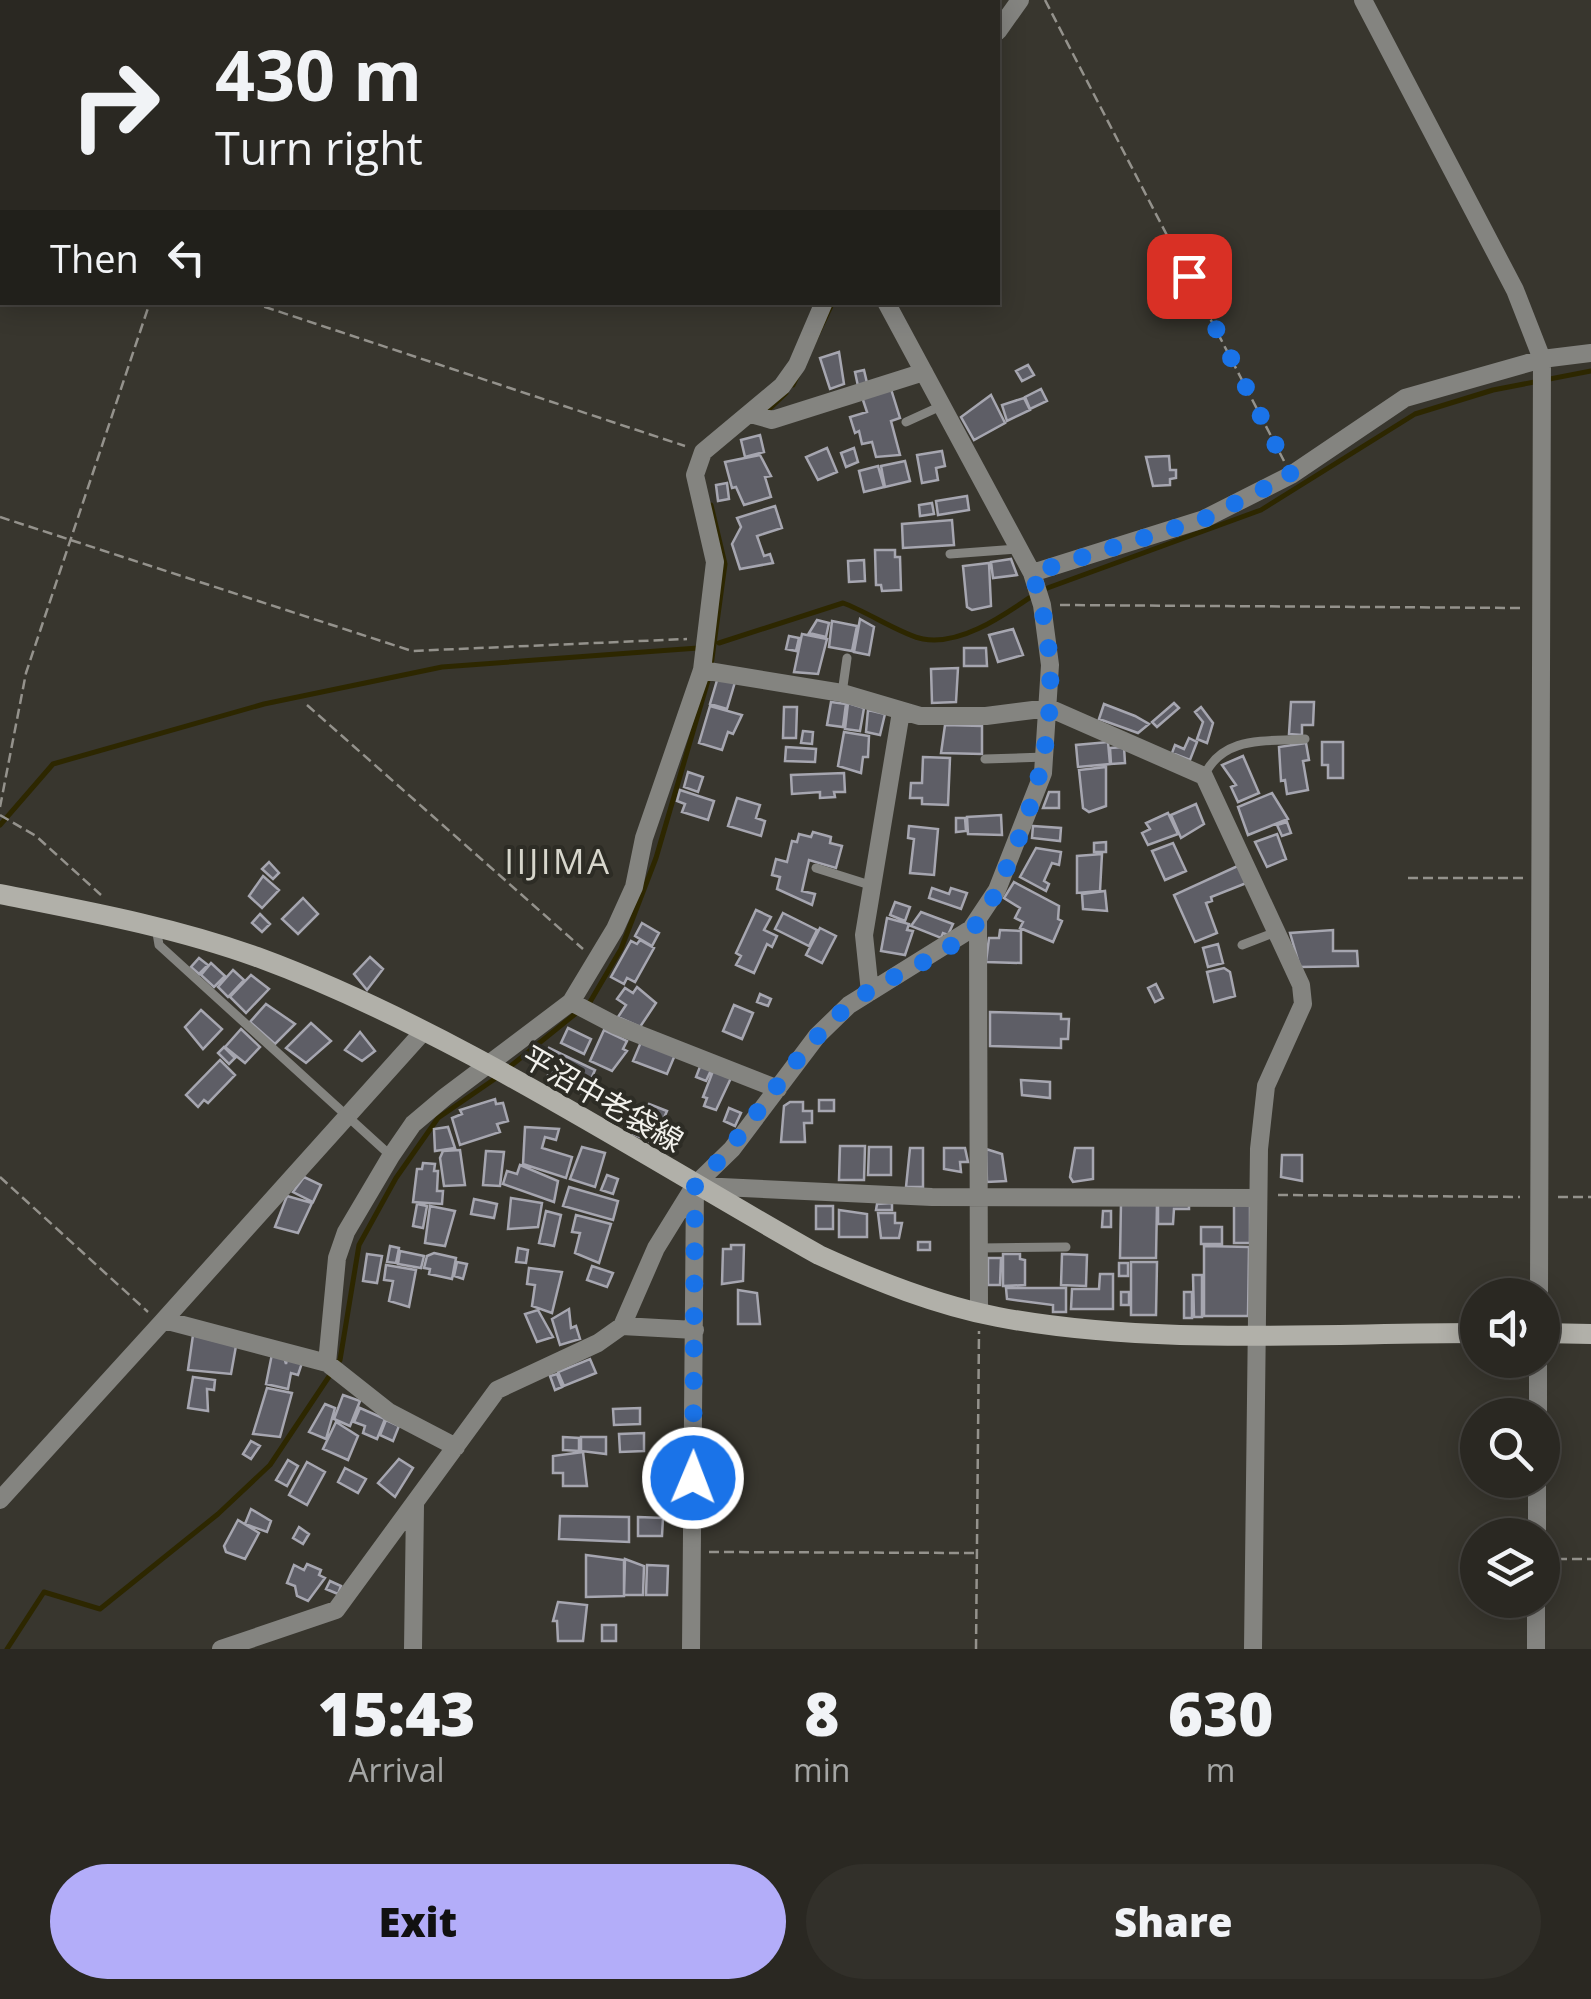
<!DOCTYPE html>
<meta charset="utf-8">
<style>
body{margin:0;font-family:"Open Sans","Noto Sans JP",sans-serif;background:#32302a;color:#f1f3f6;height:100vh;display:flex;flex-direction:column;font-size:38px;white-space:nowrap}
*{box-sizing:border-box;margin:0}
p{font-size:32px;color:#a5a6a5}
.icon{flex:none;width:55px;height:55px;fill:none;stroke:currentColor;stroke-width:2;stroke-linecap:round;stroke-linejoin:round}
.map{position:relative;height:1649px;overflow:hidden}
.panel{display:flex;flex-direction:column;background:#2a2822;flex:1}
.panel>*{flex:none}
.top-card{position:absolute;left:0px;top:0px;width:1000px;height:305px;box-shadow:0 5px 25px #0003,0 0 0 2px #464440;background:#2a2822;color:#f1f3f6;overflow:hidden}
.buttons{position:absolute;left:1460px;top:1278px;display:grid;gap:20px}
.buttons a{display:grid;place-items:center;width:100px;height:100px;border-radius:50%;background:#2a2822;box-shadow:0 5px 25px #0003,0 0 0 2px #464440;font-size:50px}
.pin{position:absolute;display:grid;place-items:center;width:85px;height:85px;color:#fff;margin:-42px;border-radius:20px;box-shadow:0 5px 15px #0006}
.me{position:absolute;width:110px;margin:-55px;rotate:1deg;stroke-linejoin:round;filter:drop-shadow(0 0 8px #0008)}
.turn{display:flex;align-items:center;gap:35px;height:210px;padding:0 50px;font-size:45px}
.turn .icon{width:130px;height:130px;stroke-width:2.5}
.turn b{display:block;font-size:70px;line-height:85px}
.then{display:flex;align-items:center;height:95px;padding:0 50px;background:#0003;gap:20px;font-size:38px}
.eta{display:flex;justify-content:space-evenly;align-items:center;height:170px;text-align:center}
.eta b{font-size:60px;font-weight:800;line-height:70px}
.primary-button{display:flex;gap:20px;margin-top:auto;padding:20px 50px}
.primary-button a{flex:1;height:115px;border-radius:60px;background:#b3adf9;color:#111;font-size:40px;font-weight:800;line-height:115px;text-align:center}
.primary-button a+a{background:#32302a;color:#f1f3f6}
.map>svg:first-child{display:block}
</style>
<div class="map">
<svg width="1591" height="1649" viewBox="0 0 1591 1649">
<rect width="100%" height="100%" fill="#38362e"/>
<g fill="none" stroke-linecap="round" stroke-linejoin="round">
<path stroke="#2d2700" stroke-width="5" d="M793,385l40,-83
M765,413l21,-20
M711,505l14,59 -14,102
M1042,590l219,-80 154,-96 78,-24 98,-19
M719,643l124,-40c23,8 61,33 80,36 38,7 81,-24 109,-43
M0,825l53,-61 211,-60 178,-37 256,-19
M507,1069l83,-67 31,-53 35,-91 53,-181
M7,1649l37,-57 56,17 118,-95 52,-49 70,-105 19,-115 37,-67 42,-60 61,-42"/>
</g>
<path fill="#5e5e66" stroke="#a6a6b0" stroke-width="2.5" d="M839,352l5,32 -14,5 -10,-31z
M1028,365l6,10 -12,6 -6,-10z
M864,370l3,13 -9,3 -3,-14z
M891,389l9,29 -9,3 9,34 -24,2 -4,-15 -10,2 -3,-13 -4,2 -5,-16 17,-5 -5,-15z
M1041,389l6,12 -17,8 -5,-12z
M991,395l14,28 -31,17 -13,-23z
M1024,398l6,12 -23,11 -5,-16z
M760,435l4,17 -19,5 -4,-17z
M827,448l10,24 -19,8 -12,-23z
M854,448l4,14 -12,5 -5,-14z
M942,451l3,15 -9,2 2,12 -16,3 -5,-28z
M760,455l11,21 -6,1 6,20 -27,8 -8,-18 -4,1 -7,-26z
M1169,456l1,14h6v8l-6,1v6l-17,1 -7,-29z
M905,461l5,20 -25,6 -4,-21z
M878,466l6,21 -20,5 -5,-21z
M727,483l2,16 -11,2 -2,-16z
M967,496l2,14 -31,5 -2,-14z
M932,503l2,11 -14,2 -1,-11z
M775,506l7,22 -25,8 7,20 6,-2 3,9 -33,6 -8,-25 9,-17 -4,-9z
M952,520l2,25 -51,3 -1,-24z
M875,550h20v7h5l1,33 -19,1 -1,-6h-5z
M1011,559l6,16 -24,3 -2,-16z
M864,560l1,21 -16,1 -1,-21z
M989,563l2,43 -19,4 -5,-3 -4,-41z
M860,619l14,8 -5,28 -15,-3z
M817,620l12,3 -3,14 -17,-4z
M832,621l25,5 -5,25 -23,-4z
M1013,629l10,26 -25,7 -9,-27z
M802,634l25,5 -9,35 -24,-2z
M789,636l10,2 -3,13 -10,-2z
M964,648h22l1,18h-23z
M958,668l-2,34 -24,1 -1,-34z
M718,677l17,5 -8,27 -17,-5z
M831,702l15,2 -3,23 -16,-2z
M1291,702h23l-1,23h-11v10l-13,-1z
M848,703l16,5 -4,23 -15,-2z
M1174,703l5,5 -22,19 -5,-5z
M1104,704l31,12 14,8 -11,9 -39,-14z
M710,706l32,9 -9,19 -5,-2 -6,18 -23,-7z
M784,707h13l-1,31h-13z
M1201,707l12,16 -6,20 -10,-4 6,-17 -8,-10z
M868,710l17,4 -5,21 -14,-3z
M945,725l37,1v28l-41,-1z
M803,731l10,1 -1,12 -11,-1z
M844,732l25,4 -1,21h-5l-2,16 -23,-7z
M1189,738l8,4 -7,18 -18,-7 3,-8 9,4z
M1108,742l2,22 -32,3 -2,-22z
M1322,742h21v36h-15v-13h-6z
M1306,743l3,17 -6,1 5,29 -21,4 -2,-14 -4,1 -2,-34z
M786,747l30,2 -1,13 -30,-1z
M1124,747l1,16 -14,1 -1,-16z
M1243,756l16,37 -21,9 -7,-15 5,-2 -14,-20z
M923,757l27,1 -2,47 -26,-1v-6h-12l1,-15h11z
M1106,767v39l-17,6 -6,-4 -4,-38z
M688,772l15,5 -5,15 -14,-5z
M844,773l1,19h-11l1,5 -15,1v-6l-28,2 -1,-19z
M680,790l34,11 -6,19 -26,-8 3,-8 -8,-3z
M1049,792h10v16h-16z
M1272,793l16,26 -40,16 -10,-28z
M737,798l23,7 -4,13 9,3 -4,15 -33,-10z
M1196,804l8,20 -23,14 -10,-23z
M1168,813l10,21 -30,11 -6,-12 8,-4 -4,-6z
M1001,815l1,20 -34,-1 -1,-17z
M956,818h9l1,13 -10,1z
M1287,822l4,11 -9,3 -5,-11z
M909,826l29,3 -4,46 -24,-2 4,-34 -6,-1z
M1033,826l28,2 -1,13 -28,-3z
M813,832l18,5 -1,6 12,3 -6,22 -27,-8 -7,31 13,3 -3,11 -35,-16 3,-12 -8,-2 4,-16 11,3 5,-21 5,1 2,-8 12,3z
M1277,834l9,25 -19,8 -12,-25z
M1106,842v10h-12v-9z
M1173,843l13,28 -21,9 -13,-29z
M1036,848l25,4 -2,13 -7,-2 -8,18 5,3 -3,7 -26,-14z
M1102,854l-2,37 -23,2v-37z
M269,862l10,11 -6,6 -11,-10z
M1242,864l7,18 -38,15 1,4 -6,2 11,30 -22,9 -21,-47z
M263,876l16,14 -17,18 -13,-12z
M1014,882l45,24 -1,13 4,2 -9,21 -33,-14 3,-6 -8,-4 5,-10 -16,-10z
M932,888l17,6 2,-6 16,5 -6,16 -32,-11z
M1105,891l2,20 -24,-2 -1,-15z
M303,898l15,16 -20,20 -16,-15z
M895,902l15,5 -5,14 -15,-6z
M756,910l15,7 -7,13 13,6 -5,11 -5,-3 -13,29 -18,-8 5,-9 -5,-3z
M921,912l32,12 -5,11 -5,-2 -2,5 -30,-12z
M783,913l34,17 -8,16 -34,-17z
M260,914l10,10 -8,8 -10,-9z
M887,918l22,6 -2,6 6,1 -8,24 -24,-4z
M642,923l17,10 -7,13 -17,-10z
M820,928l16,8 -14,27 -16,-8z
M1000,930l21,1v32l-35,-1 3,-24h10z
M1333,930v21h24l1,15 -58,1 -10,-34z
M640,940l14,8 -19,34 -8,-4 -3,6 -13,-7 20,-36 6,3z
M1218,944l5,19 -15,4 -5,-19z
M370,957l13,12 -16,21 -13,-16z
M199,958l9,7 -9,9 -8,-7z
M211,963l14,13 -11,11 -13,-12z
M1224,968l6,4 5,24 -21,6 -7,-30z
M233,970l11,10 -16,17 -10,-10z
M251,975l18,14 -23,24 -16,-16z
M1156,984l7,14 -8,4 -7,-14z
M637,987l19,16 -16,24 -22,-10 8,-12 -9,-6 8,-11 8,5z
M760,994l11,5 -3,7 -11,-4z
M266,1004l29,20 -20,20 -25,-22z
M734,1005l19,8 -11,26 -19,-8z
M201,1010l21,19 -19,20 -18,-22z
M990,1012l71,2v5h8l-1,20h-7v9l-71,-2z
M311,1023l20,18 -25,22 -20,-15z
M568,1028l23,11 -7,15 -23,-11z
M241,1029l19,18 -15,16 -20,-16z
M604,1030l23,11 -4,8 4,2 -15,20 -22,-10z
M360,1032l15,19 -13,10 -17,-11z
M641,1042l34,13 -8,19 -34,-13z
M224,1047l11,11 -6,6 -11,-11z
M549,1048l46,22 -11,25 -37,-18 5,-10 -10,-5z
M220,1060l15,15 -27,28 -4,-3 -6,7 -12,-12z
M701,1064l11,4 -6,13 -10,-4z
M713,1071l18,7 -15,32 -12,-4 3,-8 -4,-1z
M1021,1080l29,2v16l-28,-3z
M495,1099l1,5 7,-1 5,18 -11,3 3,8 -40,13 -8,-27 10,-4 -2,-4z
M819,1100h15v11h-15z
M625,1101l17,9 -7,13 -17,-10z
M790,1102h13v9h9v12h-8l1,19h-24l3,-36z
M649,1104l18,7 -14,32 -20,-9z
M729,1108l12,5 -6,13 -11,-5z
M448,1127l7,21 -20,3 -1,-22z
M525,1127l34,2 -3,11 -11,-3 -3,11 30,9 -6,21 -43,-14z
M840,1146h25l-1,34h-25z
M582,1147l23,6 -10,34 -25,-8z
M869,1147h22v28h-23z
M910,1148h13v39h-17z
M944,1148h21l3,14h-8l1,10 -17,-3z
M1075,1148h18v31l-20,3 -3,-5z
M986,1149l16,5 4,27 -19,1z
M460,1150l5,35 -21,1 -4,-28 3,-7z
M486,1151l18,1 -4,34 -17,-1z
M1282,1155h20v26l-21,-4z
M423,1163l12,1 -1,7h4l-1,20h6l-1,13 -29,-2 4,-33h5z
M520,1165l38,16 -4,21 -51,-18 4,-13 10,3z
M607,1175l11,4 -5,15 -12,-4z
M304,1177l17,8 -8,17 -20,-10z
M569,1187l49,14 -5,19 -50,-14z
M287,1196l25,7 -14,30 -23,-6z
M511,1198l31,5 -4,24 -30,2z
M474,1199l23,5 -3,14 -23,-4z
M892,1203v7h-16l1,-6z
M1121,1203l36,1 -1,54h-36z
M1158,1203h31v6h-15l-1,15h-15z
M1234,1203h16v40h-16z
M417,1204l10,2 -4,22 -10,-2z
M430,1206l25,5 -10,35 -20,-3z
M816,1206h17v23h-17z
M839,1210l28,4v23h-28z
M546,1211l15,4 -7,31 -15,-3z
M1103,1211h8v16h-9z
M878,1213h17v10h7l-3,15h-18z
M576,1215l35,9 -12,39 -24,-10 5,-20 -8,-1z
M1201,1227h21v17h-21z
M918,1242h12v8h-12z
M731,1245h13l-1,36 -21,3 1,-35h8z
M390,1246l9,2 -3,15 -9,-1z
M1204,1246l45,1 -1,69h-44z
M518,1248l10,2 -2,13 -10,-1z
M400,1251l24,5 -3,12 -23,-4z
M434,1253l22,5 -4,21 -23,-5 1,-5 -6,-1 3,-12z
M367,1254l15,2 -5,27 -14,-2z
M1003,1254h17v5l5,1v25l-22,1z
M1062,1254l25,1 -1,31 -25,-1z
M988,1258h13l-1,27h-12z
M457,1262l10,2 -4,15 -9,-3z
M1131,1262h26l-1,53h-25z
M1119,1263h9v13h-9z
M386,1265l30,5 -7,37 -20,-6 4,-20 -9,-1z
M592,1266l21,7 -6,14 -20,-7z
M529,1268l33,4 -10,41 -20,-7 3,-21 -8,-1z
M1100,1274h13v35h-42l1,-20h27z
M1193,1275h9v42h-8z
M1006,1288h60v24h-13v-7l-46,-6z
M738,1290l19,3 3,31h-22z
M1121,1292h8v13h-8z
M1184,1292h8v26h-8z
M569,1309l2,19 5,-2 4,13 -20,6 -8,-26z
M538,1310l15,27 -16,5 -12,-28z
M193,1335l43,11 -5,28 -43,-4z
M272,1354l12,3 2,7 1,-5 16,1 -5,15 -7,-2 -3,16 -22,-5z
M590,1359l6,14 -32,13 -6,-14z
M557,1374l5,13 -7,3 -5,-14z
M193,1377l22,3 -1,10 -7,-1 1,22 -20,-3z
M267,1388l25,5 -12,44 -27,-3z
M343,1395l17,6 -10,25 -16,-7z
M325,1404l10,4 -9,31 -17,-7z
M360,1408l25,11 -8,20 -14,-6 2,-7 -11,-4z
M640,1408v16l-26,1 -1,-16z
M386,1420l13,6 -6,15 -13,-6z
M336,1422l22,14 -10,24 -25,-11z
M644,1433v18l-24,1 -1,-18z
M563,1437l16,1v13l-16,-1z
M581,1437h25v17l-25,-3z
M251,1441l9,5 -9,13 -8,-5z
M583,1452l4,34h-24v-13h-10v-17z
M399,1459l14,9 -18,29 -17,-14z
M288,1460l10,6 -11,20 -11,-6z
M307,1462l18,10 -18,33 -18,-10z
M345,1468l21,11 -8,14 -20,-11z
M251,1509l20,12 -4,11 -22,-8z
M560,1516l69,1v25l-70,-3z
M638,1517l25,1 -1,18h-24z
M238,1520l21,13 -14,26 -19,-7 -2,-6z
M299,1527l10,7 -6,10 -10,-6z
M586,1555l38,5v36l-38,1z
M625,1559l19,7 -1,29h-19z
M307,1564l14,6 -2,5 6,3 -17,23 -11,-5 -2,-10 -8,-3 7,-18 10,5z
M647,1565l21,1 -1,29h-21z
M330,1581l11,5 -3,8 -12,-5z
M558,1602l29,3 -4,36h-25l-1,-20h-4z
M602,1625h14v16h-14z"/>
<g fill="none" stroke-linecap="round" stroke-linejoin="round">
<path stroke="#94928c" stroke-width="2.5" stroke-dasharray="10 5" stroke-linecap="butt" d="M1045,0l239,461
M0,220l2,1
M250,302l435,144
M0,517l412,134 275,-12
M1060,605l462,3
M307,705l276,244
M0,807l26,-134 124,-371
M0,815l36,21 65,59
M1408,878h117
M0,1177l148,135
M1278,1195l242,2
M1558,1197h33
M709,1552l267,1
M1542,1559h49
M976,1649l3,-318"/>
<path stroke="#848480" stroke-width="9" d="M906,422l35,-16
M950,554l67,-5
M842,693l5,-35
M985,759l60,-2
M1204,776c19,-41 62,-34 101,-37
M816,868l57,18
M156,927l3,18 232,211
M1242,945l34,-13
M980,1248l86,-1"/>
<path stroke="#848480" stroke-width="18" d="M231,0l8,2
M1363,0l152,290 27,69 -3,936
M998,31l22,-31
M751,414l21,6 152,-48
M1032,573l172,-54 87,-44 114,-77 137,-39 49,-6
M702,670l140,23 78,23h66l63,-8 155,68 97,209 2,19 -37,82 -7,63 -6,500
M978,919l1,393
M870,992l-6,-57 37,-223
M571,1002l44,23 163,64
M700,1186l232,11 325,1
M164,1320l258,-287
M622,1326l34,-78 39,-63 37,-36 85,-113 32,-31 122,-76 26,-39 46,-117 7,-108 -8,-60 -10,-32 -146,-271
M1538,1415v-55
M456,1447l-67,-35 -62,-49 10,-105 9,-26 45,-76 22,-32 32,-27 126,-95 44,-73 19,-42 10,-49 58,-168 13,-108 -20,-87 8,-23 79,-66 15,-21 27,-63
M0,1500l164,-180 163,43
M1537,1535v-55
M221,1649l115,-39 161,-220 101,-47 24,-17 73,4
M413,1649l2,-144
M691,1649l4,-464
M1536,1649v-49"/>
<path stroke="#b1b0a9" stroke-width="20" d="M0,894c86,17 174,33 257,63 193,71 382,197 562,298 57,26 117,50 179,62 153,29 324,16 480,16
M1542,1333l49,1"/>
</g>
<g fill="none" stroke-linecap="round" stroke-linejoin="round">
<path stroke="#1a73e8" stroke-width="18" stroke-dasharray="0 32.4" d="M693,1478l2,-292c56,-55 93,-127 152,-179 36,-31 86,-43 122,-75 19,-18 31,-48 41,-72 41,-96 55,-186 22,-287l172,-54 87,-44 -102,-199"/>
</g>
<g text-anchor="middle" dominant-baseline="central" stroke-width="8" stroke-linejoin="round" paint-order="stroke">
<g font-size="30" fill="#f2f1ec" stroke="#2d2c25">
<text transform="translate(603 1098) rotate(30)">平沼中老袋線</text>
</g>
<g font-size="35" letter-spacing="2.5" fill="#d7d6cc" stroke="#2d2c25">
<text x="558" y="860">IIJIMA</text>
</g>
</g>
</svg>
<div class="buttons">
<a><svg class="icon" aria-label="sound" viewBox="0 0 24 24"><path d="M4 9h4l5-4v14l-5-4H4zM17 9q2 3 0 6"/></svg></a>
<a><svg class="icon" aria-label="search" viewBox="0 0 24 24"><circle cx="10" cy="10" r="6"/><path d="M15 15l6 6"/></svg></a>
<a><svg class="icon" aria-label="layers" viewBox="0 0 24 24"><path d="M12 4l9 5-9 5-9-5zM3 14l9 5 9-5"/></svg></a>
</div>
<div class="pin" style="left:1189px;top:276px;background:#d93025"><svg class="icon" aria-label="arrive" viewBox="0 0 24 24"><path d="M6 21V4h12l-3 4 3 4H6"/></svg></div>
<svg class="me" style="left:693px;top:1478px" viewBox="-20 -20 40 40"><circle r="17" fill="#1a73e8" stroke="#fff" stroke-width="3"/><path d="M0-11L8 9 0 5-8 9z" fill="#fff"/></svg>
<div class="top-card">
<div class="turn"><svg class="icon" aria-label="right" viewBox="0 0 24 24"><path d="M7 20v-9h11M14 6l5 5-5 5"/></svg><div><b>430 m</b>Turn right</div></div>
<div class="then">Then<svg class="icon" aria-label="left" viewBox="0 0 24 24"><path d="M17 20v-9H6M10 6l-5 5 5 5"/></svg></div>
</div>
</div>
<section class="panel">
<div class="eta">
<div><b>15:43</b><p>Arrival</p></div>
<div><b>8</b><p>min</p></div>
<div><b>630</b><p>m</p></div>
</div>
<div class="primary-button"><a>Exit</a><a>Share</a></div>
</section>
